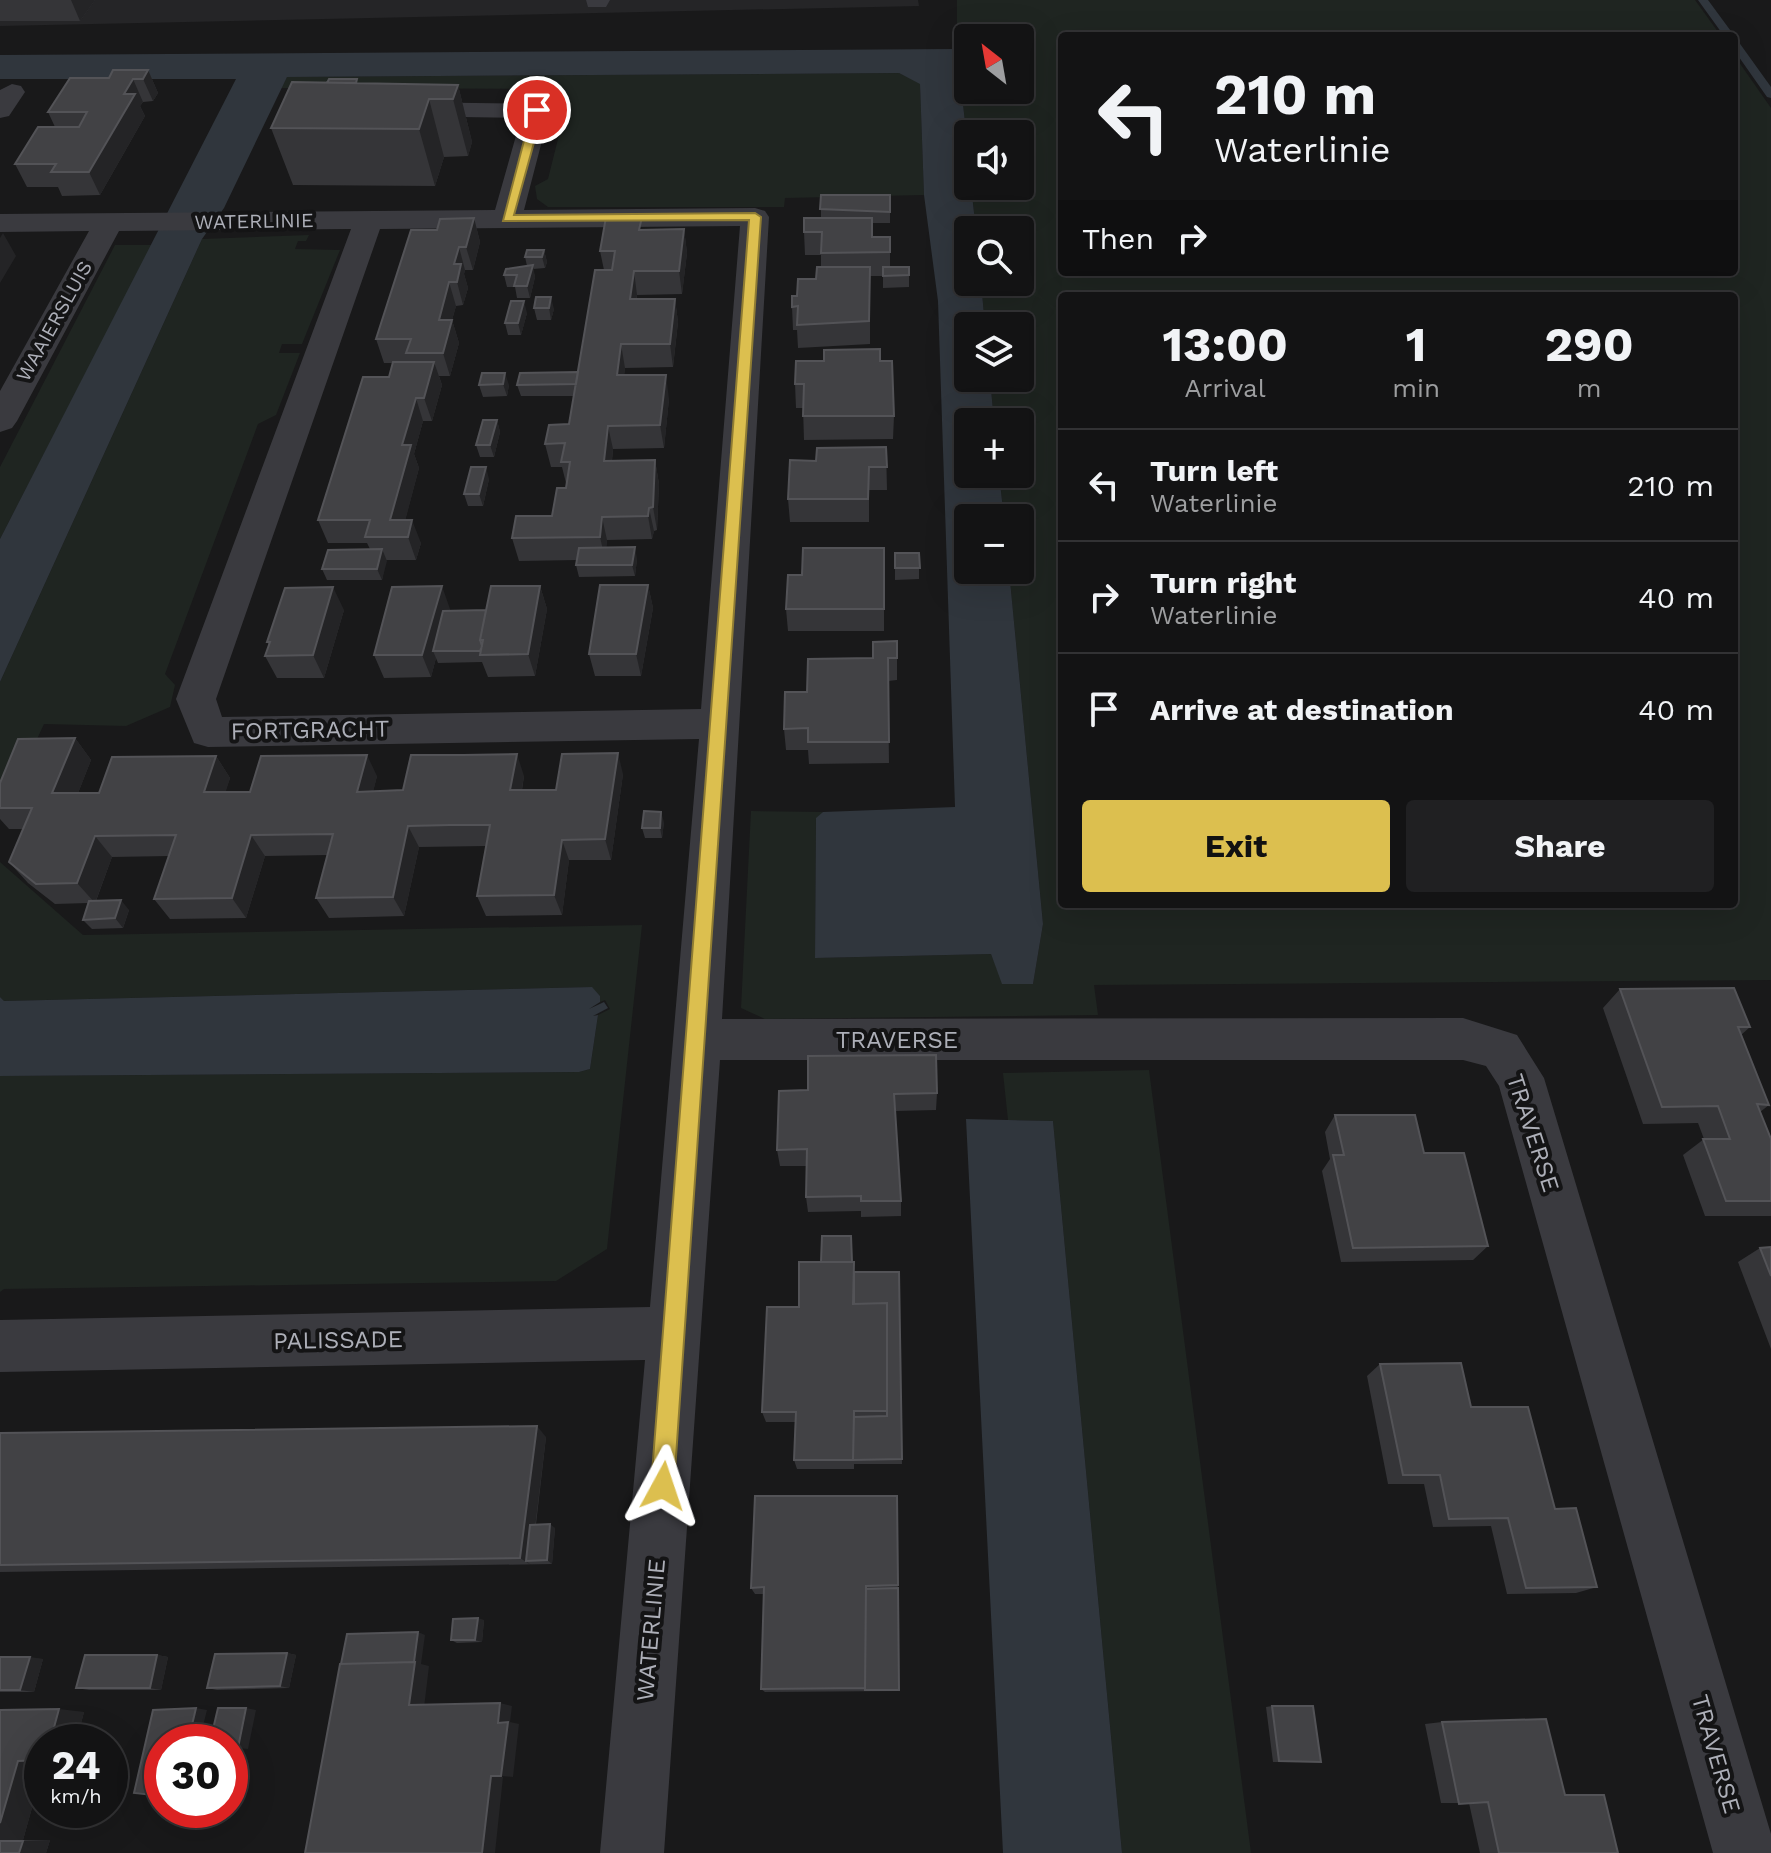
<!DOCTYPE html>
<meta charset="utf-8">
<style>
body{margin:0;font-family:"Work Sans",sans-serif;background:#202022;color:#f1f3f6;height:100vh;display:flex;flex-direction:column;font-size:30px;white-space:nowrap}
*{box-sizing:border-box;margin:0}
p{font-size:26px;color:#9d9ea0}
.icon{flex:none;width:44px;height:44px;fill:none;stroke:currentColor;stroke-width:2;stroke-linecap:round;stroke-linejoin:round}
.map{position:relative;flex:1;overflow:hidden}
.side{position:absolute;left:1058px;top:292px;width:680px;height:616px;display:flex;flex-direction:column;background:#131314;border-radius:8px;box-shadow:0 8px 32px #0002,0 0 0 2px #323234}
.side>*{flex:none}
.top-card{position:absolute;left:1058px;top:32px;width:680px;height:244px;border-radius:8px;box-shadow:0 8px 32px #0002,0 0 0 2px #323234;background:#131314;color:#f1f3f6;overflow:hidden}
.needle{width:52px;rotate:329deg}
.fabs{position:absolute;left:954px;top:24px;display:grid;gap:16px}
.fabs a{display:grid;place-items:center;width:80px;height:80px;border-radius:8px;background:#131314;box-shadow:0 8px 32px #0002,0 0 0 2px #323234;font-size:40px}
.speed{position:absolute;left:24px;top:1724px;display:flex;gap:16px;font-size:40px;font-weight:700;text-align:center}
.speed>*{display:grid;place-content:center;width:104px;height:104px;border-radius:50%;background:#131314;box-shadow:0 8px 32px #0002,0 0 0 2px #323234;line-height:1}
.speed small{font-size:20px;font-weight:400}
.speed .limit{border:12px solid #d22;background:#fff;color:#111}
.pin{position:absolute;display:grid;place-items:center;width:68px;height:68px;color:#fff;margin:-34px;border:4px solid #fff;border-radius:50%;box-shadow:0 2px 8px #0007}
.me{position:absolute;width:88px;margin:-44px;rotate:5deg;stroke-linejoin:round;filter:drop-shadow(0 0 6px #0008)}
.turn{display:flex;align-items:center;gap:28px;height:168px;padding:0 24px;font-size:36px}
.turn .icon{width:104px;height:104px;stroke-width:2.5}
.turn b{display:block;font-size:56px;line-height:68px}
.then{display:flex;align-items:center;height:76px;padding:0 24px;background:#0003;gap:16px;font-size:30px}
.eta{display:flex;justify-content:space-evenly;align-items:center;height:136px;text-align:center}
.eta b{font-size:48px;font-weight:700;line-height:56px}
.button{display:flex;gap:16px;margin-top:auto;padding:16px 24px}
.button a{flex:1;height:92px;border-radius:8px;background:#dcbf4f;color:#111;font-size:32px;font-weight:700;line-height:92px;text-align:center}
.button a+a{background:#202022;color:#f1f3f6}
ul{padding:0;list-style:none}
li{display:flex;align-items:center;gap:24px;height:112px;padding:0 24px;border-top:2px solid #323234}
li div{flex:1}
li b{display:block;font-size:30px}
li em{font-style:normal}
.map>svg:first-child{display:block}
</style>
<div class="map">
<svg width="1771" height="1853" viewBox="0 0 1771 1853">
<rect width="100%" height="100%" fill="#19191a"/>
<path fill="#252527" d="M0,0h918l1,6 -919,20z"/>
<path fill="#1f2521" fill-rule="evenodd" d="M957,0h738l26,36h-659v236h672v-217l37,53v872l-677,5 4,30 -333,4 -24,-11 10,-197 72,1 -7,7 -1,139 176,-4 12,30h30l10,-60 -34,-354h11v-52h-16l-5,-44h21v-52h-26l-4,-44h30v-52h-35l-4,-44h39v-52h-44l-5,-44h49v-52h-52v16l-11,-101zM968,38h52v52h-52zM1062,296h672v608h-672z
M899,73l21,10 4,112 -139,3 -1,9h-236l-11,-8 -2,-13 13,-7 16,-64 -9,-9 4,-17 -278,-1 6,-11z
M309,235l-3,6h-8l-3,8 45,1 -38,94h-20l-3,9h21l-24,62 -18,9 -93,250 10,11 -5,22 -44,19 -82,-2 -44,95v-137l202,-443z
M115,245h37l-152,294v-72z
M0,862l83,73 559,-10 -35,324 -51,32 -552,8 -4,3v-216l579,-4 11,-3 8,-54 12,-6 -5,-9 -5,2v-6l-9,-9 -587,14 -4,-4z
M1149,1070l102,783h-129l-69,-732 -45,-1 -5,-47z"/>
<path fill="#30363d" d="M957,49l11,101v36h3l5,44h-8v52h13l4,44h-17v52h22l4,44h-26v52h31l5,44h-36v52h41l34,354 -10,60h-31l-11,-30 -176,4 1,-140 7,-6 132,-5 -17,-506 -14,-106 -4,-111 -21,-11 -612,4 -63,131 -22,31 -202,443v-143l236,-460h-236v-24z
M592,987l8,9v6l-11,7 15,-7 4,6 -15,8 5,-1 -8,54 -11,3 -579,4v-79l4,4z
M966,1119l87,2 69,732h-119z"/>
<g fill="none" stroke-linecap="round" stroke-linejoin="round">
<path fill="#30363d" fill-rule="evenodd" d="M1698,0h10l25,34 1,2h-10z
M1734,40l4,1 33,46v11l-4,-1 -33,-47z"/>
<path fill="#3a3a3f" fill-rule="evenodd" d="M586,0h24l-4,7h-18z
M12,84l9,2 4,6 -16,24 -9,2v-28z
M405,102l141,2 4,6 -26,100 231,-2 10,3 4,6 -47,802 741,-1 54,17 27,43 227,756v19h-58l-214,-767 -13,-20 -23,-6h-743l-56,793h-64l45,-493 -645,12v-52l650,-13 49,-568 -491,8 -14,-4 -18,-44 175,-470 -232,2 -102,190 -5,7 -12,4v-41l89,-160 -89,1v-18l495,-4 26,-92 -125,-2 -4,-6 4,-6zM740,226l-39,483 -479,8 -6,-18 164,-470z"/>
</g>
<path fill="#353538" d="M0,0h95l-15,21h-80z
M148,70l10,23 -5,8 -10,1 -3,4 5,10 -45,79 -38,1 -4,-9h-31l-12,-23 40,-37 -7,-15 61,-34z
M327,83l131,2 14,57 -4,14 -24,1 -9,29 -142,-1 -22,-57z
M821,195h69v28h-18v14l18,15v15h19v20l-26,1v-12h-13v68l-72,4 -1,-18h-4l-1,-23 5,-11 19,-17 5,-12v-12h-16l-1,-23 17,-14z
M474,218l6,24 -7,28h-8l-1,4 4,14 -5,17 -7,1 -4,14 7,23 -9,33h-11l3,9 -10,36h-9l-9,33 5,14 -14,52 16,23 -5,17h-30l-4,20h-55l-5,-11 48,-20 -3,-6h-39l-10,-23 71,-143 4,-14h-9l-8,-24 61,-109z
M684,229l3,24 -5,41 -45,1v4h38l3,23 -5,45 -48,1 -1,7 45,24 -5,49 -51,1 -1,12 43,-1 4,24 -2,46 -3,1 -2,8 -45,1 -1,8 31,11 -2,17 -56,1 -3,-12 1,-5 -58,1 -7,-23 40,-22 14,-28v-5l-4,-16h-11l-6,-23 24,-20 5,-28h-53l-4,-11 61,-13 26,-102 -4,-19 44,-21z
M544,250l3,12 -2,6 -12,1 2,8 -5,21h-13l-2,-11h-8l-3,-12 23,-9 -2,-9z
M536,297l18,12 -3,11h-14l-3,-12z
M527,313l-6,22h-13l-3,-12z
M880,361l14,55 -1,23 -89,1 -1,-32h-7l-1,-24z
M482,373l27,12 -2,11 -24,1 -4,-12z
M497,420l3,12 -6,25h-14l-4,-12z
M886,447l1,43h-18v32h-79l-2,-23 28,-38z
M489,479l-6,27h-15l-4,-12z
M884,548v83h-96l-2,-22z
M895,553h24v26l-24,1z
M648,585l5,23 -12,68h-46l-6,-22z
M540,586l7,23 -12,67 -47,1 -6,-15 -44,1 -2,-5 -5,19 -47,1 -10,-23 76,-46v1h36z
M344,610l-20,68h-47l-12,-22 4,-11 -2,-3z
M897,641v39l-9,1 1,82 -80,1 -1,-14h-22l-2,-21 23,-37 66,-34z
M75,738l16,22 -13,33h21l117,-37 14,22 -5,14h25l127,-16 -4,15 30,-1 121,-14 -2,14h34l67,-16 -12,86h-42l-7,55 -76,1 -9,-20 9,-50 -67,1 -15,69 -75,2 -13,-20 12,-43 -63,1 -19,62 -76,1 -16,-20 15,-43 -57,1 -16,44 33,9 -6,18 -31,1 -9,-9 5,-17 -33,1 -27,-21 -19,-21 14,-33h-14l-9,-10v-36z
M664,822l-2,16h-17l-3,-10z
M1620,989l130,38 -9,8 28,70 -9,7 11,27v77h-66l-22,-61 21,-16 -6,-16 -55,1 -40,-116z
M779,1091l158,2 -1,17 -41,1 6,90v15l-40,1v-6l-53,1 -2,-15v-31h-26l-3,-16z
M1335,1115l89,38 64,93 -15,14 -132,2 -19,-91 8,-12 -5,-27z
M1771,1247v102l-33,-87 22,-14z
M852,1262h2v10h45l3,192h-48v5h-57l-3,-9 1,-38h-29l-4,-10 37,-105z
M1380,1364l91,43 84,102 42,78 -21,6 -69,1 -16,-68 -58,1 -9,-43h-36l-21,-108z
M0,1433l546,4 -10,87 19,4 -3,36 -552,8z
M897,1496l2,195 -134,1 -4,-3 3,-95h-9l-4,-6z
M484,1620l-2,22 -25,1 -6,-3z
M287,1653l9,2 -7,33 -72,2 -10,-2z
M157,1655l11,2 -7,33h-72l-13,-2z
M0,1657l43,2 -9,33h-34z
M1272,1706l49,56h-48l-7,-55z
M0,1710l84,2 -8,30h-34v30l-19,68h27l-4,13h-46z
M1442,1722l123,73 53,58h-138l-11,-50h-28l-16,-79z"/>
<path fill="#242426" d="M71,0h24l-15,21z
M148,70l10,23 -5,8 -10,-22z
M133,79l10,23 -3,4 5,10 -45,79 -11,-23 35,-78z
M458,85l14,57 -4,14 -15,-57z
M429,99l15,58 -9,29 -16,-57z
M474,218l6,24 -7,28 -7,-23z
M684,229l3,24 -5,41 -3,-23z
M3,233l13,23 -16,27v-45z
M459,247l6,23 -1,4 4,14 -5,17 -6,-23 -3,-18z
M544,250l3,12 -2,6 -3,-11z
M533,265l2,12 -5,21 -3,-12z
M634,271l3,24 -3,28 -4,-24z
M449,282l7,24 -4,14 7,23 -9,33 -7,-23 -4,-33z
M551,297l3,12 -3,11 -2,-12z
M675,299l3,23 -5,45 -3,-23z
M524,301l3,12 -6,22 -3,-12z
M621,344l4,24 -4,31 -4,-24z
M434,362l8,23 -10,36 -8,-23z
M505,373l4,12 -2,11 -4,-12z
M666,375l3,24 -5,49 -4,-23z
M416,398l7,23 -9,33 5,14 -18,69 -11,-17 12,-75z
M497,420l3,12 -6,25 -4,-12z
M608,426l5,23 -4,35 -5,-23z
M655,460l4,24 -2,46 -4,-23z
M486,467l3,12 -6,27 -4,-12z
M649,508l5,23 -2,8 -4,-23z
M602,517l5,23 -2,19 -5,-22z
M412,520l9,23 -5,17 -8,-23z
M635,547l2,12 -2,17 -3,-11z
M382,549l5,12 -5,19 -5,-11z
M648,585l5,23 -12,68 -5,-22z
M442,586l8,23 -12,42h-5l3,7 -5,19 -9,-22z
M540,586l7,23 -12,67 -7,-22z
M333,587l11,23 -20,68 -11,-23z
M75,738l16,22 -21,54 -18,-21z
M618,753l5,21 -12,86 -6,-21z
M517,754l7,22 -6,35 -8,-21z
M367,755l10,21 -9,37 -11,-21z
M216,756l14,22 -11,36 -15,-22z
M661,812l3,10 -2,16 -2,-10z
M408,826l11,21 -15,69 -11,-19z
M251,835l14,21 -19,62 -14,-20z
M95,836l17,21 -17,46 -18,-20z
M562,840l7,20 -7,55 -8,-20z
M121,900l8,10 -6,18 -8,-10z
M537,1426l9,11 -15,124h-5l5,4 -11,-7z
M550,1524l5,4 -3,36 -5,-4z
M478,1618l6,2 -2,22 -7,-2z
M418,1632l7,3 -4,29 8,2 -5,42 -15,-3z
M287,1653l9,2 -7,33 -9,-2z
M157,1655l11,2 -7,33 -11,-2z
M30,1657l13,2 -9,33 -14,-2z
M500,1703l12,3 -2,16 9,2 -6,53 -12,-1 -3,-53z
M196,1708l11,2 -8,32h-11z
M246,1708l10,2 -8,39 -10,-1z
M59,1709l25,3 -8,30h-26z
M18,1761l24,1v10l-19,68 -23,1v-18z
M491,1776l12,1 -8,76h-13z
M50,1840l-4,13h-27l4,-12z"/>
<path fill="#424245" stroke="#535357" stroke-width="2" d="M113,70h35l-5,9h-10l-9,15h11l-46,78h-38l5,-8h-41l23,-37h41l8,-15h-39l22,-34h39z
M329,79h28l-1,4h-29z
M292,82l166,3 -5,14h-24l-10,30 -148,-1z
M821,195h69v17l-70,-3z
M606,217h36l-3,13 45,-1 -5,42h-45l-4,28h45l-5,45h-49l-4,31h49l-6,50 -52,1 -4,35 51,-1 -2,47 -4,1 -1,8 -46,1 -2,20 -88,1 4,-22h36l5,-28h9l4,-26h-9l4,-19 -20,1 4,-19 20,-1 26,-154h17l3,-19h-15z
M474,218l-8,29h-7l-5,17h7l-4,18h-8l-10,38h13l-9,33h-37l5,-14h-35l35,-109h26l3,-11z
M804,218h68v19h18v15l-69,1 1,-21h-18z
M527,250h17l-2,7h-17z
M533,265l-6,21h-13l3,-11h-13l2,-6z
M817,267h53l-1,54 -72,4 1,-19 -6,1v-11h5l1,-17h18z
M883,267h26v8l-26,1z
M536,297h15l-2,11h-15z
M511,301h13l-6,22h-13z
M880,349v12h12l2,55h-91l1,-32h-9l1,-23h28v-11z
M393,362h41l-10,36h-8l-14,47h9l-21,75h22l-4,17h-43l5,-17h-52l45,-143h26z
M578,372l-2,12 -59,1 3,-12z
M482,373h23l-2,11 -24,1z
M483,420h14l-7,25h-14z
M886,447l1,20h-18l-1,32h-80l2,-39 26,1 1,-13z
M471,467h15l-7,27h-15z
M635,547l-3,18h-56l3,-17z
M803,548h81v61h-98l2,-34h14z
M382,549l-5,20h-55l6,-19z
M895,553h24l1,15h-25z
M600,585h48l-12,69h-47z
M442,586l-20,69h-48l18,-68z
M491,586h49l-12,68 -48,1 3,-15h-3z
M333,587l-20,68 -48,1 5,-14h-3l18,-54z
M486,610l-6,30 2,6 -2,5h-47l10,-40z
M897,641v17h-9l1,84h-81v-14l-24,1 1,-37h22l1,-33 65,-1v-16z
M75,738l-23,55h47l13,-36 104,-1 -12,36h46l11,-36 106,-1 -10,37 46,-2 8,-35h52l54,-1 -7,36h46l6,-36 56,-1 -13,86 -43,1 -8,55 -77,1 13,-71h-40l-42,1 -15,71 -77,1 17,-64 -82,1 -19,63 -78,1 22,-64 -81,1 -18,47 -41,1 -27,-22 23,-54h-32v-25l18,-44z
M644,811l17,1 -1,16h-18z
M121,900l-6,18 -32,2 6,-19z
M1734,988l16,39h-12l31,78 -12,-1 14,35v62h-45l-23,-62h27l-12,-33 -56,1 -42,-118z
M936,1055l1,38 -43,1 7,107h-40v-5l-55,1 1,-48 -30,1 2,-59 29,-1v-34z
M1335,1115h80l9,38h40l24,93 -135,2 -20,-93h11z
M822,1236h29l1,26h-31z
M1771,1247v29l-11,-28z
M799,1262h55l-1,42 34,-1v108h-33l-1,49h-59l2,-48h-34l5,-105h32z
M854,1272h45l3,187 -49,1 1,-43 33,-1v-113l-33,1z
M1461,1363l10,44h57l27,102 21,-1 21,79 -71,1 -18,-70 -59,1 -9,-44h-37l-23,-111z
M537,1426l-17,132 -520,7v-132z
M755,1496h142l1,89 -32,1 -1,102 -104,1 3,-102 -13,1z
M550,1524l-3,36 -21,1 4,-36z
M898,1588l1,102h-34l1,-101z
M478,1618l-3,22h-24l2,-21z
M418,1632l-4,30 -73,2 6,-30z
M287,1653l-7,33 -73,2 8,-34z
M85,1655h72l-7,33h-74z
M0,1657h30l-10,33h-20z
M415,1662l-6,43 91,-2 -2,20 10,-1 -7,54h-10l-9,77h-177l35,-189z
M1272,1706h41l8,56 -42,-1z
M196,1708l-8,34h-26v54l-28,-3 19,-83z
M218,1708h28l-8,40h-8v-6h-20z
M59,1709l-9,33h-8v18l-24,1 -18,62v-113z
M1546,1719l19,76h39l14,58h-119l-11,-51 -29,2 -17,-82z
M0,1841h23l-4,12h-19z"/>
<path fill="#dcbf4f" stroke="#8f7c33" stroke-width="2" d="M537,106l6,4 -29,105 241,-2 6,4 -87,1269 -3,8 -8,4 -8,-4 -4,-8 98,-1266 -246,1 29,-111z"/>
<g text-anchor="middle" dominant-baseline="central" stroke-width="8" stroke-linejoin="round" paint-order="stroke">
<g font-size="20" fill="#adafb8" stroke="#141415">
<text transform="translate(254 221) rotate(-1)">WATERLINIE</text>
<text transform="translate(54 321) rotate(-61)">WAAIERSLUIS</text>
</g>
<g font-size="24" fill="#adafb8" stroke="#141415">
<text transform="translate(310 730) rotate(-1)">FORTGRACHT</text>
<text x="897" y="1040">TRAVERSE</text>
<text transform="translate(1533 1133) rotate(72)">TRAVERSE</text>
<text transform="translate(338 1340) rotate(-1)">PALISSADE</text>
<text transform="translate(651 1630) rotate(-85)">WATERLINIE</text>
<text transform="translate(1716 1754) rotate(74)">TRAVERSE</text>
</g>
</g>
</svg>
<div class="fabs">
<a><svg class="needle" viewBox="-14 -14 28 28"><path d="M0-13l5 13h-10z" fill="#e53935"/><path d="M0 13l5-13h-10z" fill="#9d9ea0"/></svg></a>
<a><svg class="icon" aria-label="sound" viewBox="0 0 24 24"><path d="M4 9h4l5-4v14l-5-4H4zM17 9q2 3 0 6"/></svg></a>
<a><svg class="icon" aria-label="search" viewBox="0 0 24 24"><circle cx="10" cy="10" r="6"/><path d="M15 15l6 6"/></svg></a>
<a><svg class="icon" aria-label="layers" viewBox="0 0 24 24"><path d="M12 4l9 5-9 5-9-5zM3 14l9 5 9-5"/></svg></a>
<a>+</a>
<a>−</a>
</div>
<div class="speed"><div>24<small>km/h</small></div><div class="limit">30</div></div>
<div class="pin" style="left:537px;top:110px;background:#d93025"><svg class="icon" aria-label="arrive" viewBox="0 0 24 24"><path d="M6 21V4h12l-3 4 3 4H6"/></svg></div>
<svg class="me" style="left:663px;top:1486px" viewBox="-20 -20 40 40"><path d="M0-17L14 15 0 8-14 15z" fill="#dcbf4f" stroke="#fff" stroke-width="4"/></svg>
<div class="top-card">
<div class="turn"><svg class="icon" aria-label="left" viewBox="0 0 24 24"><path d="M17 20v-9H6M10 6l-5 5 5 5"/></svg><div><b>210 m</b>Waterlinie</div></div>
<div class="then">Then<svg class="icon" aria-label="right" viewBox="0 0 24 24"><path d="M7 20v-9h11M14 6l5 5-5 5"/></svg></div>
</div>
<section class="side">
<div class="eta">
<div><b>13:00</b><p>Arrival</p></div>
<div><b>1</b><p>min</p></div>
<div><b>290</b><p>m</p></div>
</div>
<ul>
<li><svg class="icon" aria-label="left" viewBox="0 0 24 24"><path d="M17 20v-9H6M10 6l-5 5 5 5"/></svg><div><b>Turn left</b><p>Waterlinie</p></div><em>210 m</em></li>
<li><svg class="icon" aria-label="right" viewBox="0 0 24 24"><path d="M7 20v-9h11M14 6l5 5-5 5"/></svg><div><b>Turn right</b><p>Waterlinie</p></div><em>40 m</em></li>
<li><svg class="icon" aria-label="arrive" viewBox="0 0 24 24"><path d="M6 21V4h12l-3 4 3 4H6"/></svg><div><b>Arrive at destination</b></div><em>40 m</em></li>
</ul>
<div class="button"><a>Exit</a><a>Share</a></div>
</section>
</div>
